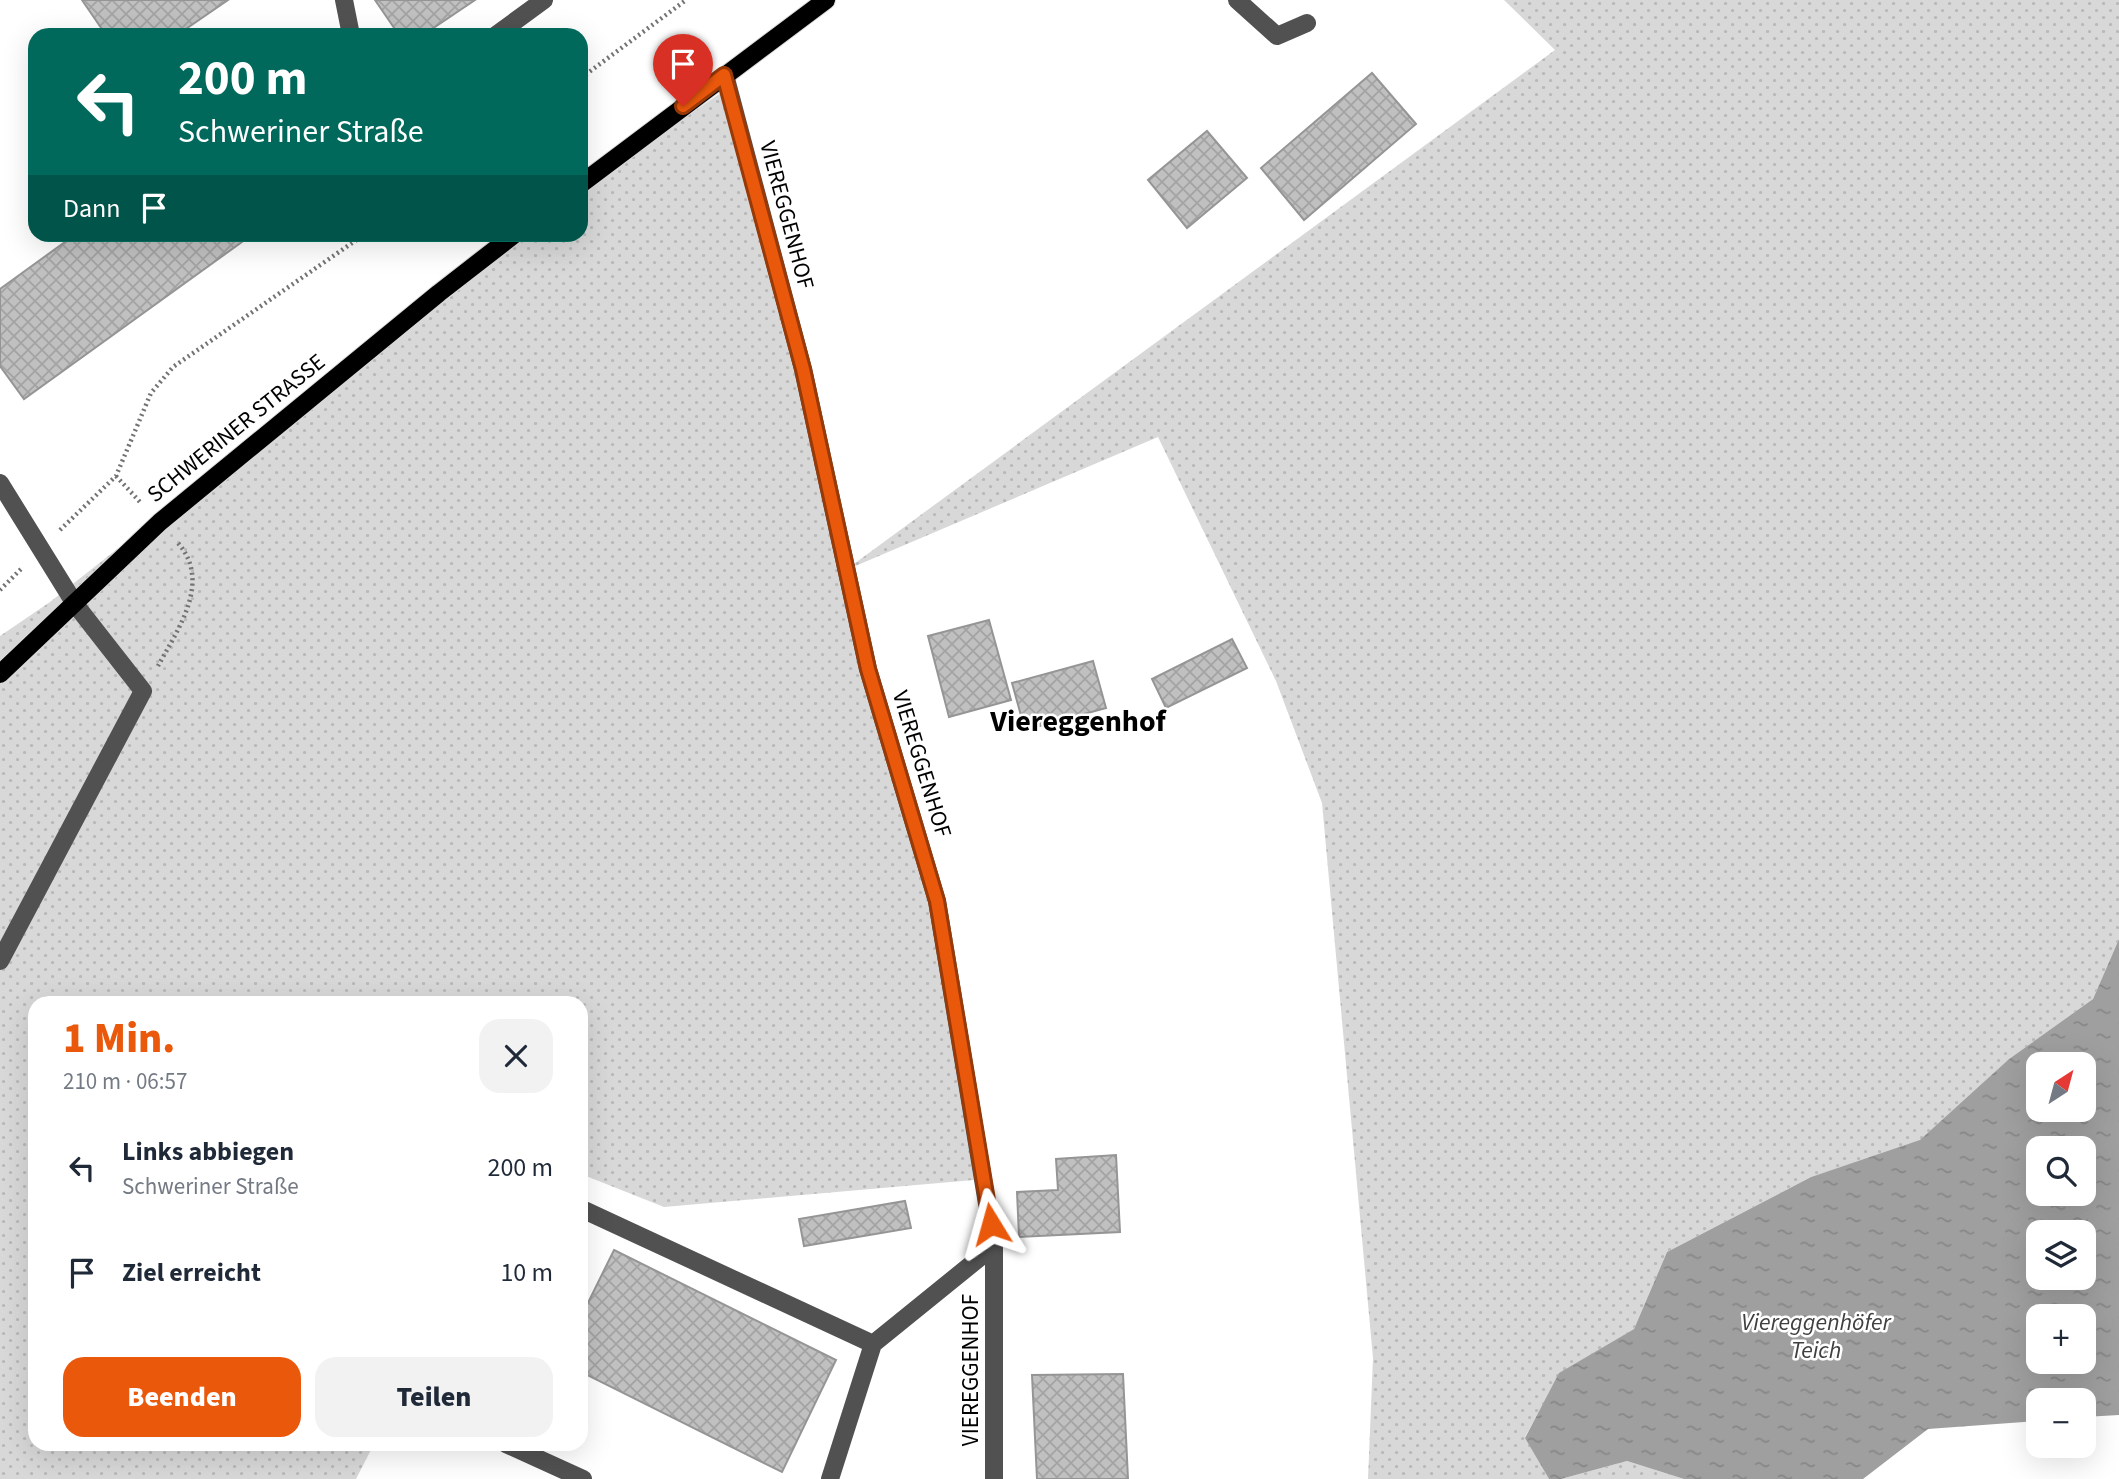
<!DOCTYPE html>
<html lang="de">
<meta charset="utf-8">
<style>
body{margin:0;font-family:"Source Sans 3",sans-serif;background:#f2f2f3;color:#1f2937;height:100vh;display:flex;flex-direction:column;font-size:26px;white-space:nowrap}
*{box-sizing:border-box;margin:0}
p{font-size:23px;color:#747a83}
.icon{flex:none;width:38px;height:38px;fill:none;stroke:currentColor;stroke-width:2;stroke-linecap:round;stroke-linejoin:round}
.map{position:relative;flex:1;overflow:hidden}
.side{position:absolute;left:28px;top:996px;width:560px;height:455px;display:flex;flex-direction:column;background:#fff;border-radius:21px;box-shadow:0 7px 28px #0002}
.side>*{flex:none}
.top-card{position:absolute;left:28px;top:28px;width:560px;height:214px;border-radius:21px;box-shadow:0 7px 28px #0002;background:#00695c;color:#fff;overflow:hidden}
.needle{width:46px;rotate:36deg}
.controls{position:absolute;left:2026px;top:1052px;display:grid;gap:14px}
.controls a{display:grid;place-items:center;width:70px;height:70px;border-radius:14px;background:#fff;box-shadow:0 7px 28px #0002;font-size:35px}
.pin{position:absolute;display:grid;place-items:center;width:60px;height:60px;color:#fff;margin:-72px -30px;border-radius:50% 50% 50% 0;rotate:-45deg;box-shadow:0 0 7px #0007}
.pin .icon{rotate:45deg}
.me{position:absolute;width:77px;margin:-38px;rotate:352deg;stroke-linejoin:round;filter:drop-shadow(0 0 5px #0008)}
.turn{display:flex;align-items:center;gap:24px;height:147px;padding:0 35px;font-size:32px}
.turn .icon{width:91px;height:91px;stroke-width:2.5}
.turn b{display:block;font-size:49px;line-height:60px}
.then{display:flex;align-items:center;height:66px;padding:0 35px;background:#0003;gap:14px;font-size:26px}
.round{display:grid;place-items:center;flex:none;width:74px;height:74px;border-radius:21px;background:#f2f2f3}
.summary{display:flex;align-items:center;justify-content:space-between;height:119px;padding:0 35px}
h1{font-size:42px;font-weight:800;line-height:52px;color:#ea580c}
.primary-button{display:flex;gap:14px;margin-top:auto;padding:14px 35px}
.primary-button a{flex:1;height:80px;border-radius:21px;background:#ea580c;color:#fff;font-size:28px;font-weight:800;line-height:80px;text-align:center}
.primary-button a+a{background:#f2f2f3;color:#1f2937}
ul{padding:0;list-style:none}
li{display:flex;align-items:center;gap:21px;height:105px;padding:0 35px}
li div{flex:1}
li b{display:block;font-size:26px}
li em{font-style:normal}
.map>svg:first-child{display:block}
</style>
<div class="map">
<svg width="2119" height="1479" viewBox="0 0 2119 1479">
<defs>
<pattern id="grass-dots" width="8" height="8" patternUnits="userSpaceOnUse" patternTransform="scale(1.75)"><rect width="8" height="8" fill="#d8d8d8"/><path d="M2 2h.1M6 6h.1" fill="none" stroke="#b8b8b8" stroke-width="1.8" stroke-linecap="round"/></pattern>
<pattern id="water-ripples" width="26" height="14" patternUnits="userSpaceOnUse" patternTransform="scale(1.75)"><rect width="26" height="14" fill="#9f9f9f"/><path d="M2 4q2-2 4 0t4 0M15 11q2-2 4 0t4 0" fill="none" stroke="#878787"/></pattern>
<pattern id="building-cross-hatch" width="8" height="8" patternUnits="userSpaceOnUse" patternTransform="scale(1.75)"><rect width="8" height="8" fill="#c0c0c0"/><path d="M0 0l8 8M0 8l8-8" fill="none" stroke="#a3a3a3"/></pattern>
</defs>
<rect width="100%" height="100%" fill="#fff"/>
<path fill="url(#grass-dots)" d="M1504,0h615v939l-26,60 -84,60 -89,82 -109,36 -144,75 -33,77 -74,44 -35,64 24,42h-181l5,-121 -51,-555 -46,-122 -118,-244 -312,133 91,331 48,278 -321,28 -83,-33v-171h-546v441h339l-18,35h-356v-843l50,-34 465,-367 66,-1v-45l144,-99 122,479 708,-519z
M1627,1461l57,18h-123z"/>
<path fill="url(#water-ripples)" fill-rule="evenodd" d="M2119,939v476l-35,2v-17h-45v21l-111,8 -65,50h-179l-57,-18 -66,18h-12l-24,-41 34,-65 75,-44 33,-77 144,-75 109,-37 89,-81 84,-60zM2039,1064h45v46h-45zM2039,1148h45v46h-45zM2039,1232h45v46h-45zM2039,1316h45v46h-45z"/>
<path fill="url(#building-cross-hatch)" stroke="#959595" stroke-width="2" d="M82,0h146l-51,35h-71z
M375,0h100l-52,35h-24z
M1372,73l44,51 -112,96 -43,-52z
M1207,131l40,47 -60,50 -39,-48z
M76,234h177l-229,165 -24,-33v-77z
M989,620l22,80 -62,17 -21,-81z
M1232,639l15,29 -81,40 -14,-29z
M1093,661l13,47 -81,22 -13,-47z
M1116,1155l4,77 -101,5 -2,-45 41,-2 -2,-31z
M905,1201l6,27 -107,18 -5,-27z
M614,1250l222,110 -54,112 -201,-100v-55z
M1123,1374l5,105h-91l-5,-104z"/>
<g fill="none" stroke-linecap="round" stroke-linejoin="round">
<defs>
<path id="major" d="M581,184l245,-184
M0,674l160,-152 279,-229 76,-59"/>
</defs>
<use href="#major" stroke="#dbdbdb" stroke-width="20"/>
<path stroke="#737373" stroke-width="4.5" stroke-dasharray="2 3.5" stroke-linecap="butt" d="M581,78l105,-78
M116,476l25,27
M60,530l56,-54 35,-83 22,-26 192,-133
M0,590l22,-22
M158,666c20,-37 54,-84 20,-123"/>
<path stroke="#515151" stroke-width="18" d="M344,0l7,35
M1237,0l40,36 30,-13
M496,35l48,-35
M725,75l78,294 65,300 69,232 57,345v233
M0,483l75,121 68,87 -143,270
M581,1216l3,-6 289,134 121,-98
M506,1444l77,35
M830,1479l43,-135"/>
<use href="#major" stroke="#000" stroke-width="18"/>
</g>
<g fill="none" stroke-linecap="round" stroke-linejoin="round">
<defs>
<path id="route" d="M683,106l41,-31 79,294 65,300 69,232 54,323"/>
</defs>
<use href="#route" stroke="#983908" stroke-width="18"/>
<use href="#route" stroke="#ea580c" stroke-width="12"/>
</g>
<g text-anchor="middle" dominant-baseline="central" stroke-width="5" stroke-linejoin="round" paint-order="stroke">
<g font-size="23" fill="#000" stroke="#fff">
<text transform="translate(787 215) rotate(75)">VIEREGGENHOF</text>
<text transform="translate(236 428) rotate(-39)">SCHWERINER STRASSE</text>
<text transform="translate(922 764) rotate(73)">VIEREGGENHOF</text>
<text transform="translate(970 1370) rotate(-90)">VIEREGGENHOF</text>
</g>
<g font-size="24" font-style="italic" fill="#404040" stroke="#fff">
<text x="1816" y="1322">Viereggenhöfer<tspan x="1816" dy="28">Teich</tspan></text>
</g>
<g font-size="30" font-weight="bold" fill="#000" stroke="#fff">
<text x="1078" y="721">Viereggenhof</text>
</g>
</g>
</svg>
<div class="controls">
<a><svg class="needle" viewBox="-14 -14 28 28"><path d="M0-13l5 13h-10z" fill="#e53935"/><path d="M0 13l5-13h-10z" fill="#747a83"/></svg></a>
<a><svg class="icon" aria-label="search" viewBox="0 0 24 24"><circle cx="10" cy="10" r="6"/><path d="M15 15l6 6"/></svg></a>
<a><svg class="icon" aria-label="layers" viewBox="0 0 24 24"><path d="M12 4l9 5-9 5-9-5zM3 14l9 5 9-5"/></svg></a>
<a>+</a>
<a>−</a>
</div>
<div class="pin" style="left:683px;top:106px;background:#d93025"><svg class="icon" aria-label="arrive" viewBox="0 0 24 24"><path d="M6 21V4h12l-3 4 3 4H6"/></svg></div>
<svg class="me" style="left:991px;top:1224px" viewBox="-20 -20 40 40"><path d="M0-17L14 15 0 8-14 15z" fill="#ea580c" stroke="#fff" stroke-width="4"/></svg>
<div class="top-card">
<div class="turn"><svg class="icon" aria-label="left" viewBox="0 0 24 24"><path d="M17 20v-9H6M10 6l-5 5 5 5"/></svg><div><b>200 m</b>Schweriner Straße</div></div>
<div class="then">Dann<svg class="icon" aria-label="arrive" viewBox="0 0 24 24"><path d="M6 21V4h12l-3 4 3 4H6"/></svg></div>
</div>
<section class="side">
<div class="summary"><div><h1>1 Min.</h1><p>210 m · 06:57</p></div><a class="round"><svg class="icon" aria-label="close" viewBox="0 0 24 24"><path d="M6 6l12 12M18 6L6 18"/></svg></a></div>
<ul>
<li><svg class="icon" aria-label="left" viewBox="0 0 24 24"><path d="M17 20v-9H6M10 6l-5 5 5 5"/></svg><div><b>Links abbiegen</b><p>Schweriner Straße</p></div><em>200 m</em></li>
<li><svg class="icon" aria-label="arrive" viewBox="0 0 24 24"><path d="M6 21V4h12l-3 4 3 4H6"/></svg><div><b>Ziel erreicht</b></div><em>10 m</em></li>
</ul>
<div class="primary-button"><a>Beenden</a><a>Teilen</a></div>
</section>
</div>
